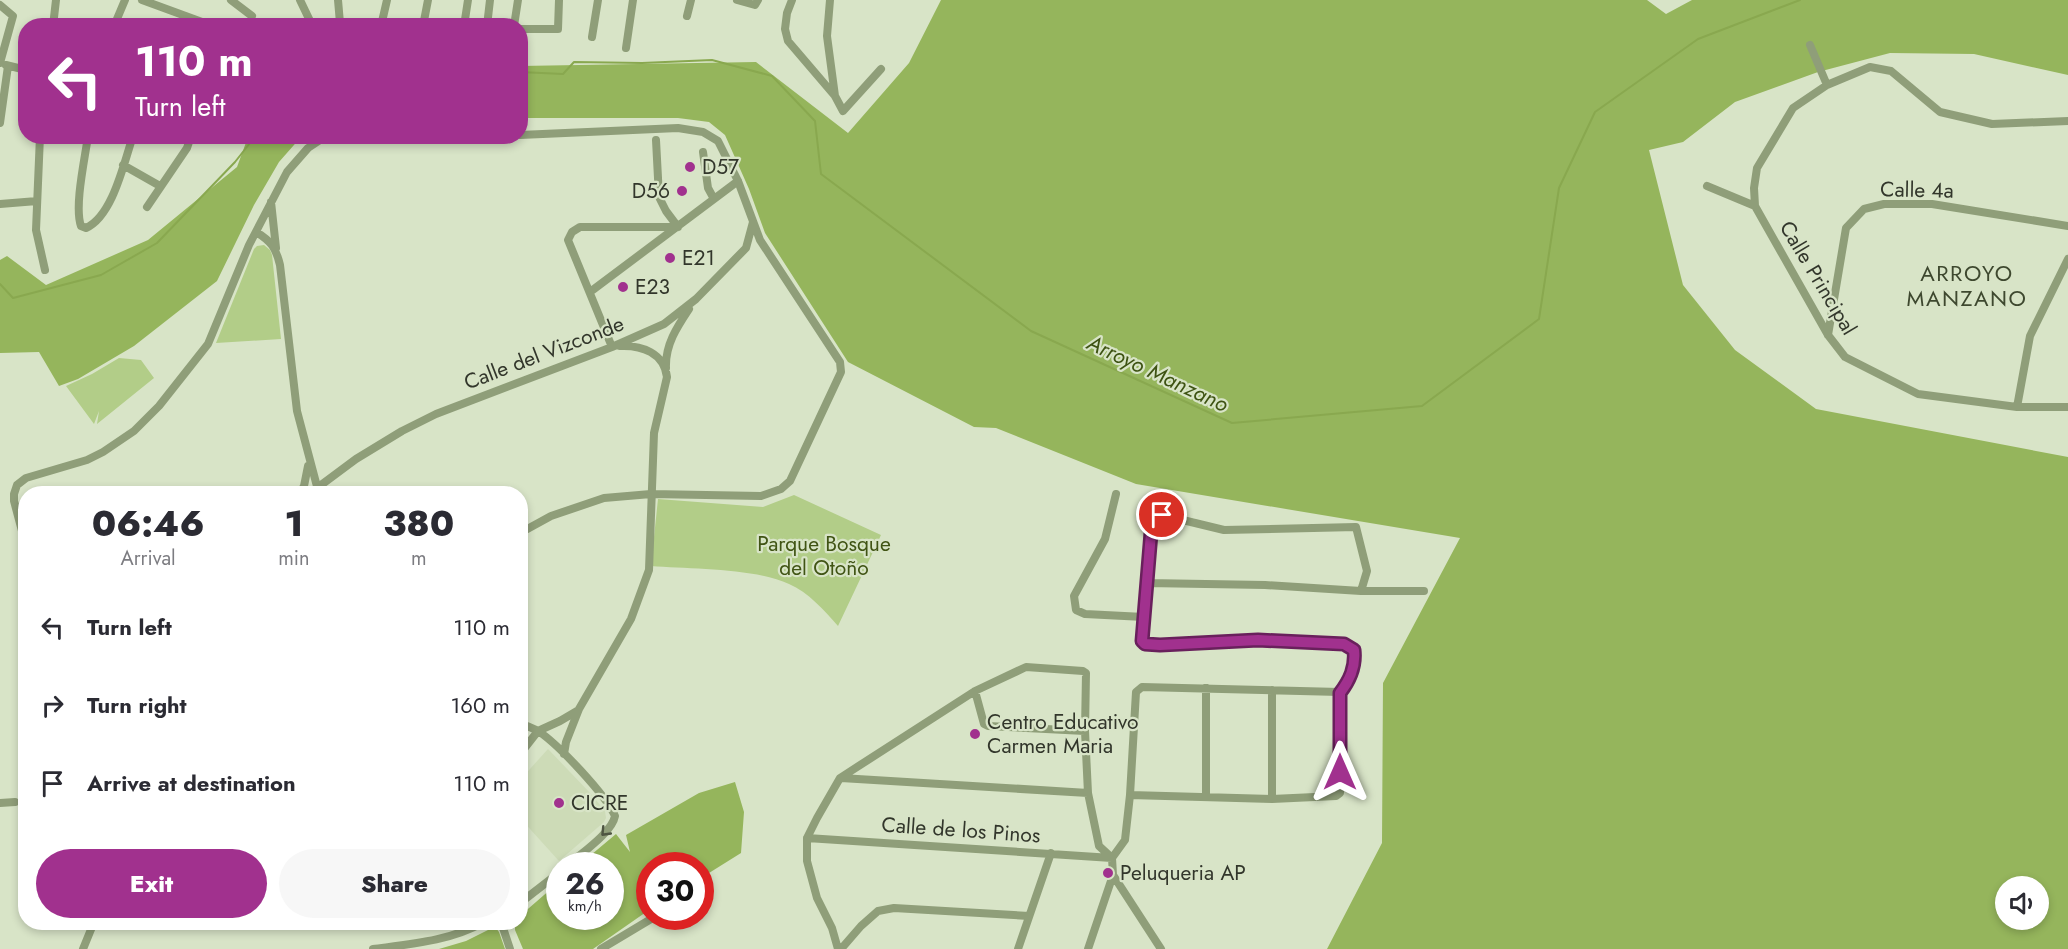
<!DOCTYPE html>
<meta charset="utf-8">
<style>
body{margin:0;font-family:Jost,sans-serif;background:#f7f7f7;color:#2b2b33;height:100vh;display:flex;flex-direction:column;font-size:22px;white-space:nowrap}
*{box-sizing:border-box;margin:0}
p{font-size:20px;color:#7c7c81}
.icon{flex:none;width:33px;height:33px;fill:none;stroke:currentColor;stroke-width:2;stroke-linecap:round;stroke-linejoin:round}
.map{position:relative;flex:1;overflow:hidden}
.drawer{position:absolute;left:18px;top:486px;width:510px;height:444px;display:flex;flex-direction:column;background:#fff;border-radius:24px;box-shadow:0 3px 9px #0003}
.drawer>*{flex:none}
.guide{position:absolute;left:18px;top:18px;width:510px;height:126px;border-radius:24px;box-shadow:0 3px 9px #0003;background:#a1318e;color:#fff;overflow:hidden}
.buttons{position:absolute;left:1995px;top:876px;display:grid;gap:12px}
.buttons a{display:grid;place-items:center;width:54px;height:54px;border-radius:50%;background:#fff;box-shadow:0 3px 9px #0003;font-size:30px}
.speed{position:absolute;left:546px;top:852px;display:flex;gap:12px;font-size:30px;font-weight:700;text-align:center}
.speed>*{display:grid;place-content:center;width:78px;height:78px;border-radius:50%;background:#fff;box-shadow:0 3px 9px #0003;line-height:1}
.speed small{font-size:15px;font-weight:400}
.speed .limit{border:9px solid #d22;background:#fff;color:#111}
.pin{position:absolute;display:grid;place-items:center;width:51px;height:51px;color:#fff;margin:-26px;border:3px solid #fff;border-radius:50%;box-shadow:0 2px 6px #0007}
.me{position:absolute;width:66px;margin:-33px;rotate:0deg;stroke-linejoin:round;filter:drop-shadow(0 0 4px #0008)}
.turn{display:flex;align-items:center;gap:21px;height:126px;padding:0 18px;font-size:27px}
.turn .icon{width:78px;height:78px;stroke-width:2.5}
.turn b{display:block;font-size:42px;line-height:51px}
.eta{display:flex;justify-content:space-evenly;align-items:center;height:102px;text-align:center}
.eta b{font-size:36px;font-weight:800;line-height:42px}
.button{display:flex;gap:12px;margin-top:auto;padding:12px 18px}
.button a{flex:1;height:69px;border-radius:36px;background:#a1318e;color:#fff;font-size:24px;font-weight:800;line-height:69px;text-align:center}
.button a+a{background:#f7f7f7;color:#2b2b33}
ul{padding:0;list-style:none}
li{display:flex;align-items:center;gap:18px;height:78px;padding:0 18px}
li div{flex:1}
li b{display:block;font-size:22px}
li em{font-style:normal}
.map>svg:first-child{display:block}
</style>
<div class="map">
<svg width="2068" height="949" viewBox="0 0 2068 949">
<rect width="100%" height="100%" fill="#d8e4c7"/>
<path fill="#cddbb7" d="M548,749l43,45 14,17 1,7 -2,4 -45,39 -38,-42v-40z"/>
<path fill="#b2cd88" d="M264,245l6,5 2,5 9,84 -65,4 38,-94 3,-3z
M119,358l22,2 13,18 -57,46 2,-13 -5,13 -28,-38 26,-12z
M794,495l87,40 -43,91c-13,-15 -30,-34 -49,-42 -34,-16 -99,-15 -138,-18l7,-67 105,8z"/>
<path fill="#95b55c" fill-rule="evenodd" d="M941,0h706l19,14 26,-14h376v75l-94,-21 -84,-1 -72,19 -83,30 -52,40 -34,8 34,135 52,65 81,59 252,48v492h-741l55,-106 1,-160 77,-145 -324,-54 -140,-56 -22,-1 -126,-65 -83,-129 -16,-44 -24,-54 -16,-13 -31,-4h-157l-1,-52 236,-4 92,71 61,-70zM2006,886h32v34h-32z
M248,137h53l-22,25 -25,43 -37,76 -83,65 -56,33 -19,7 -20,-34 -39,1v-93l7,-4 39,29 102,-45 89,-73z
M735,782l9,30 -3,41 -40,25 -1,-12h-50l-1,44 -56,39h-70l-8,-19v-7l5,-1 1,-7 38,-33 1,34h50v-50l-31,-1 37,-31 14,18 -4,-17 73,-42z
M492,928h4l3,4 6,17h-66l27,-8z"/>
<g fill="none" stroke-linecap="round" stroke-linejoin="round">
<path stroke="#89a84f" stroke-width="2" d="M520,72l43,2 11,-12 68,1 70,-3 60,16 43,45 6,53 210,157 201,92 190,-17 117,-87 20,-131 36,-76 103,-73 102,-39
M0,284l13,14 88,-23 56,-32 78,-81 15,-19 2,-7"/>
<path stroke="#8f9e79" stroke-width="8" d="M142,0l71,26
M231,0l21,16
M300,0l11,23h29l-2,-23
M737,0l18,5 3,-5
M792,0l-5,13 -2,16 3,12 47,55 8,15 38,-42
M830,0l-3,36 8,60
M687,16l4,-16
M53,26l3,-26
M114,26l11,-26
M381,26l6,-26
M423,26l5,-26
M464,26l4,-26
M487,26l3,-26
M514,26l4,-26
M520,29h38l1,-29
M592,37l6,-37
M1810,45l17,40
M626,48l7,-48
M0,63l13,-47 -13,-11
M6,65l20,5
M2068,121l-76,3 -52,-12 -49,-41 -21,-4 -43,18 -34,23 -36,60 -3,20 1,18 9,16 64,113 17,22 73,37 99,13h51
M0,123l8,-57
M520,135l158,-7 25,4 15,9 20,40 22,59 80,122 1,10 -51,109 -9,8 -20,7 -110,-2 -47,4 -53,18 -31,17
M40,136l-4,94 9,40
M88,136c-3,22 -14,71 -7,90l5,2c27,-12 38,-66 47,-92
M656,140l3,57 7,14 12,16
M703,152l5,36 6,11
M123,165l37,21
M1707,186l48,20
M271,202l5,46
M0,204l37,-3
M147,207l40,-59 4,-12
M256,232c15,9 20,16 24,33l17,146 22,83
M590,292l148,-111
M1828,335l18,-107 18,-19 20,-5h48l136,22
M612,347l-44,-107 4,-8 8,-5h98
M666,368c-1,-23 11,-41 23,-59
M2017,407l13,-71 38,-77
M317,488l39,-29 46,-28 34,-17 176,-67 52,-23 32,-25 50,-51 7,-26
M299,494l5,-8 4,-20
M1116,494l-11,45 -31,57 2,14 9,4 59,3
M26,546l-12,-45v-7l3,-9 9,-7 61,-18 16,-8 31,-21 25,-25 49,-62 41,-99 38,-73 21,-24 18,-12
M1147,583l118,2 96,6h63
M1206,688v109
M1272,690v109
M975,691l9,33 4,2 97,5
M520,723c6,3 13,5 18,8 20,13 68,64 77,85 -3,17 -35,38 -48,50
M520,754l18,-23 22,-10 17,-10
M564,754l2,-12 13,-33 52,-90 18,-49 5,-137 13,-56c-3,-24 -25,-32 -47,-31
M841,778l247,15
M1130,795l142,4 64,-3 4,-3v-101c10,-12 16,-25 14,-42l-10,-7 -86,-3 -98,5h-11l-7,-4 10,-120 10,-6 62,15 132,-3 11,44 -6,20
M0,803l15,-1
M807,838l305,20
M1112,858l13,-18 5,-45 6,-103 6,-5 198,5
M1113,875l48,74
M520,903l40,-31
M501,922l9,27
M83,949l11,-27
M373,949c38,-5 77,-8 111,-27
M601,949l55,-33
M838,949l-6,-21 -15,-30 -10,-37v-23l10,-20 23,-40 135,-87 51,-24 57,4 3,2 -1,58 3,62 11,53 13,12
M841,949l20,-23 17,-15 16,-3 135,8
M1018,949l33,-96
M1088,949l25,-74 -1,-17"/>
</g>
<defs><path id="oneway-chevron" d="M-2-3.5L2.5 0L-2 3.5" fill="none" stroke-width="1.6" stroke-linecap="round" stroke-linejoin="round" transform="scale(1.5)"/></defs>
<use stroke="#4e5542" href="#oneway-chevron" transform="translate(605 832) rotate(134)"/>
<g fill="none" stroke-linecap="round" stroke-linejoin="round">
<defs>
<path id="route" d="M1162,515l-10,6 -10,120 3,3 15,1 98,-5 86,4 10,6c2,17 -4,30 -14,43v79"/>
</defs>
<use href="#route" stroke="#69205c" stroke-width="15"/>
<use href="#route" stroke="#a1318e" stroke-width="10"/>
</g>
<g fill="#a1318e" stroke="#d8e4c7" stroke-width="2">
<circle cx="690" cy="167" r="6"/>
<circle cx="682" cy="191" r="6"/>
<circle cx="670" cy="258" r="6"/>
<circle cx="623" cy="287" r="6"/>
<circle cx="975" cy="734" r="6"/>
<circle cx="559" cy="803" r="6"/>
<circle cx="1108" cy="873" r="6"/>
</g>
<g text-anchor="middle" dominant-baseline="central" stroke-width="4.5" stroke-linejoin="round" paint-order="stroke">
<g font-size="21" fill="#32362b" stroke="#d8e4c7" text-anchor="start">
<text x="702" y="167">D57</text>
<text x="670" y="191" text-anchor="end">D56</text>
<text x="682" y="258">E21</text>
<text x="635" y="287">E23</text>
<text x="987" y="722">Centro Educativo<tspan x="987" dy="24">Carmen Maria</tspan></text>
<text x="571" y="803">CICRE</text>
<text x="1120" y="873">Peluqueria AP</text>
</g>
<g font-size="21" fill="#32362b" stroke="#d8e4c7">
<text transform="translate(1917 190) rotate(1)">Calle 4a</text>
<text transform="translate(1818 278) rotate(59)">Calle Principal</text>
<text transform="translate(544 353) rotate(-21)">Calle del Vizconde</text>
<text transform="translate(961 830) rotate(4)">Calle de los Pinos</text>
</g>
<g font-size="21" fill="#405414" stroke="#d8e4c7">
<text x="824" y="544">Parque Bosque<tspan x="824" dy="24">del Otoño</tspan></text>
</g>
<g font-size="22" letter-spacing="1.5" fill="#3e482f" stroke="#d8e4c7">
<text x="1967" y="273">ARROYO<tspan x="1967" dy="25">MANZANO</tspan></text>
</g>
<g font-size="22" font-style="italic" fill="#3e5313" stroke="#d8e4c7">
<text transform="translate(1158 373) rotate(25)">Arroyo Manzano</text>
</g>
</g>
</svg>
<div class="buttons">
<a><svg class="icon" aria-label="sound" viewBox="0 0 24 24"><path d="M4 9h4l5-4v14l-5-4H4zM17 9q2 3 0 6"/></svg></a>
</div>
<div class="speed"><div>26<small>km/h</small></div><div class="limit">30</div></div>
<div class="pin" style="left:1162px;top:515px;background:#d93025"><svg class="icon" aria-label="arrive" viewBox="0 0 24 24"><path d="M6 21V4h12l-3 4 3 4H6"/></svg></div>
<svg class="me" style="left:1340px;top:772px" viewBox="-20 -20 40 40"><path d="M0-17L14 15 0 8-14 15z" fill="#a1318e" stroke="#fff" stroke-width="4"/></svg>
<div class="guide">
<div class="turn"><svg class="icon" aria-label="left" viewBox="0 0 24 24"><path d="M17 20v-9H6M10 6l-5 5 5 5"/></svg><div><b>110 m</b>Turn left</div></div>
</div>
<section class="drawer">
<div class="eta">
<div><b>06:46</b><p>Arrival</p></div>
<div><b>1</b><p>min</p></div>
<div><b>380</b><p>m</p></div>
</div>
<ul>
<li><svg class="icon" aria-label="left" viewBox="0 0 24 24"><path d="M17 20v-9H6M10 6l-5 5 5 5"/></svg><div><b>Turn left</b></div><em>110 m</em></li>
<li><svg class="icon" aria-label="right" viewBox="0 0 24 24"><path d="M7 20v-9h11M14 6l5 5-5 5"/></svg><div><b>Turn right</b></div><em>160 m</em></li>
<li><svg class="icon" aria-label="arrive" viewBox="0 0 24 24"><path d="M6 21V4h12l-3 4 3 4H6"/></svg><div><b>Arrive at destination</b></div><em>110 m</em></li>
</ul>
<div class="button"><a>Exit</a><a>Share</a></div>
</section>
</div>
